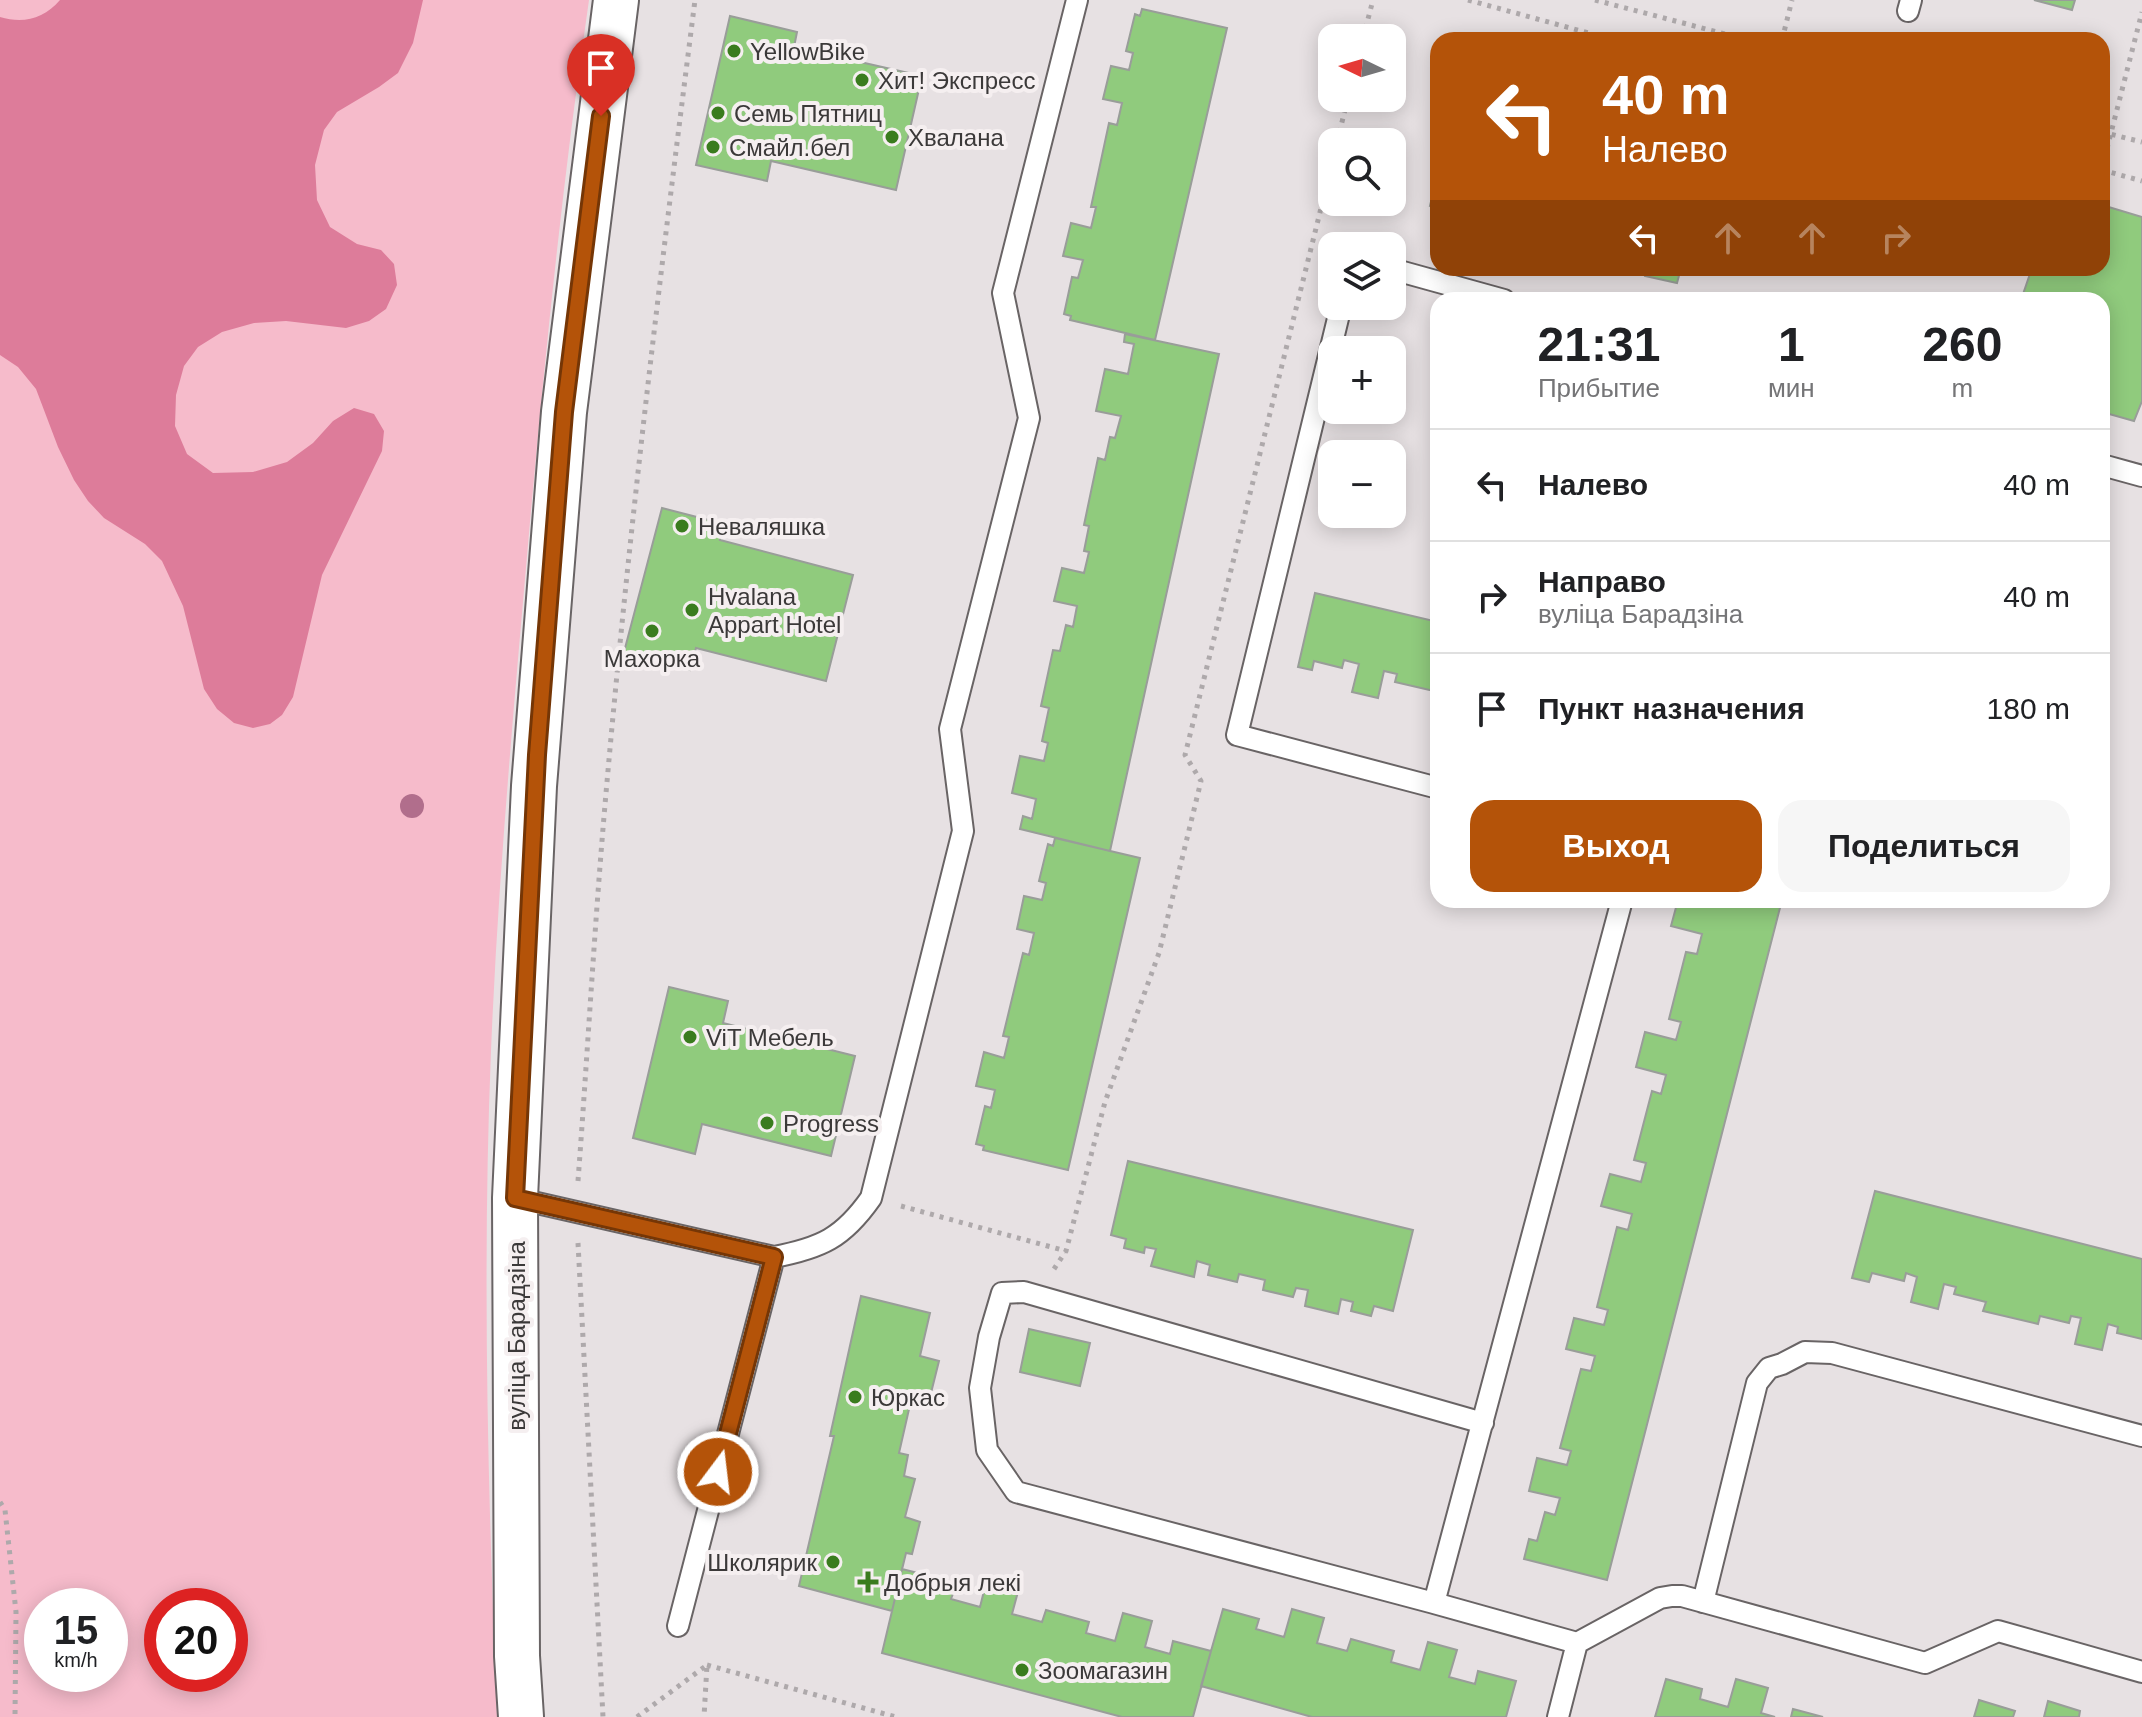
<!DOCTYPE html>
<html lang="ru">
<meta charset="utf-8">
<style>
body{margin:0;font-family:Helvetica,sans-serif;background:#f6f6f6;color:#202124;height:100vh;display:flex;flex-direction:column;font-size:30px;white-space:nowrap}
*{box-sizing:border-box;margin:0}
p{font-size:26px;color:#757577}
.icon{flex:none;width:44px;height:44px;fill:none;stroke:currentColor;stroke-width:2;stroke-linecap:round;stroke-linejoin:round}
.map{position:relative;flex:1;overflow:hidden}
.drawer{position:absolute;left:1430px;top:292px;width:680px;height:616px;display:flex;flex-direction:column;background:#fff;border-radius:24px;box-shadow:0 4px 20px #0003}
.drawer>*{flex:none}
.hud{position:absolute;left:1430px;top:32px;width:680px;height:244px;border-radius:24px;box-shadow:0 4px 20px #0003;background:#b45309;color:#fff;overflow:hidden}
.needle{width:52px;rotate:275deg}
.fabs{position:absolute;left:1318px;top:24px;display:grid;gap:16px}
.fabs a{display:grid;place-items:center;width:88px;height:88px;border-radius:16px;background:#fff;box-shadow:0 4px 20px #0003;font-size:40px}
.speed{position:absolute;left:24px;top:1588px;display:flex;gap:16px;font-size:40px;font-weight:700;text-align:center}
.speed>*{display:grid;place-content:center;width:104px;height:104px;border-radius:50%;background:#fff;box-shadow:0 4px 20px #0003;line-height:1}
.speed small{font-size:20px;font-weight:400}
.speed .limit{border:12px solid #d22;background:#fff;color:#111}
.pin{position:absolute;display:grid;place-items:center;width:68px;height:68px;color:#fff;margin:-82px -34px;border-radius:50% 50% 50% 0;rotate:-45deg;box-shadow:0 0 8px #0007}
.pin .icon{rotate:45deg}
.me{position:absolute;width:88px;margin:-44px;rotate:15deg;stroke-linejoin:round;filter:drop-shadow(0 0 6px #0008)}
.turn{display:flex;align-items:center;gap:28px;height:168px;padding:0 40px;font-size:36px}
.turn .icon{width:104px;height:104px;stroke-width:2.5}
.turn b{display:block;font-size:56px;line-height:68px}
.lanes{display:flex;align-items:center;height:76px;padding:0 40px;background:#0003;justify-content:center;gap:40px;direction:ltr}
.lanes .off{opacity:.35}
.eta{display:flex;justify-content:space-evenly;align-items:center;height:136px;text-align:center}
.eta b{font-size:48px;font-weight:800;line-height:56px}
.action{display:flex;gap:16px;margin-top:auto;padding:16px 40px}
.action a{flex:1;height:92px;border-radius:24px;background:#b45309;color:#fff;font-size:32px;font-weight:800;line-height:92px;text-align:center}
.action a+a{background:#f6f6f6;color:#202124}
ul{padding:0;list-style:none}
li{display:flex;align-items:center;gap:24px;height:112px;padding:0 40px;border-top:2px solid #e0e0e0}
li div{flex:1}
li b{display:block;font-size:30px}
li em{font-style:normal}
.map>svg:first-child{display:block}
</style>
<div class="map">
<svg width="2142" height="1717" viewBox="0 0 2142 1717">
<rect width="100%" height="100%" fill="#e7e1e3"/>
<path fill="#f6bbcb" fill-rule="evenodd" d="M0,0h589c-26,177 -44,355 -60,533 -15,173 -31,345 -38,518 -9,222 -3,444 6,666h-497zM42,1606h68v68h-68zM162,1606h68v68h-68z"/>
<path fill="#dd7c9a" d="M60,0h363l-10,43 -15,30 -19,14 -42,25 -13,18 -9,35 2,35 13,27 27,17 24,6 13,14 3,21 -11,24 -17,12 -23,7 -60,-7 -32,2 -32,9 -24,15 -14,19 -8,29 -1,31 12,28 26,19 40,-1 34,-10 26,-19 20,-22 21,-13 20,6 10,17 -2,20 -60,124 -29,122 -11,18 -12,9 -17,4 -19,-5 -17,-14 -13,-20 -21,-83 -21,-45 -17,-17 -41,-26 -16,-17 -14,-21 -16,-33 -22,-58 -18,-22 -18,-12v-338c23,7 44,2 60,-17z"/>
<path fill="#90cb7d" stroke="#999d99" stroke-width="2" d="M2034,0h41l-3,10z
M1142,9l85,19 -72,312 -85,-20 1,-4 -7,-2 8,-37 6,1 5,-18 -20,-4 8,-33 20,5 5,-21h-5l18,-84 8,2 5,-22 -19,-4 8,-33 18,4 4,-17 -7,-2 9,-37 5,2z
M730,16l67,16 -3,15 128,29 -26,114 -125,-29 -4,20 -71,-16z
M1438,172v35l-8,-1z
M2102,205l40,12v184l-8,20 -32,-9v-112h-81l11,-32h70z
M1646,268h35l-4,15 -32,-7z
M1125,334l94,20 -109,497 -90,-22 3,-13 9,3 4,-20 -24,-6 8,-37 24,5 4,-18 -6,-2 7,-33 -8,-2 12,-56 7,1 6,-26 7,2 4,-21 -23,-5 8,-33 22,5 5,-21 -5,-1 5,-25 -5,-1 14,-67 7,2 5,-23 5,1 6,-22 -25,-5 9,-42 23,5 6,-30 -10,-2z
M662,508l62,16 -4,16 133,35 -27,106 -130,-33 -6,22 -66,-18z
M1315,593l123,29v79l-5,-1 1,-9 -39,-9 2,-8 -13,-3 -6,27 -26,-6 7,-28 -15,-4 -2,8 -28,-7 -2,9 -14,-3z
M1055,838l85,20 -72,312 -85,-20 1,-4 -8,-2 9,-38 6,2 4,-18 -19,-4 8,-34 20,6 5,-21 -6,-1 20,-83 6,2 5,-22 -17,-4 7,-33 18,4 4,-17 -7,-2 9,-37 5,2z
M1678,900h104l-175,680 -83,-21 5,-20 8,2 8,-29 10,3 5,-17 -31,-7 8,-33 30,7 4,-14 -11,-3 21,-79 10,2 4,-15 -29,-7 8,-31 30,7 4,-15 -11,-3 20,-80 11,3 4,-16 -31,-8 9,-32 31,8 5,-19 -12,-3 18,-69 9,3 5,-19 -30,-8 9,-35 31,8 5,-18 -12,-3 17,-67 11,2 5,-20 -31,-8z
M669,987l59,14 -5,22 132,33 -24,100 -129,-32 -7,30 -62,-16z
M1128,1161l285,69 -20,81 -19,-5 -3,10 -20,-5 2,-9 -12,-3 -3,15 -33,-8 3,-16 -12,-2 -3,9 -30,-7 2,-10 -26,-6 -2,8 -29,-7 2,-10 -13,-4 -3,16 -43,-11 5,-17 -11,-2 -1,6 -20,-5 2,-9 -15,-4z
M1875,1191l267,68v80l-25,-6 1,-6 -10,-3 -6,26 -27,-6 6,-26 -10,-2 -2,7 -29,-7 -2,8 -55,-13 3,-9 -32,-8 2,-7 -12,-3 -6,25 -27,-7 6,-25 -11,-4 -2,8 -32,-8 -3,9 -17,-4z
M861,1296l69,17 -10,43 19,5 -10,40 -17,-5 -13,57 9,2 -4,21 11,3 -10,38 15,5 -8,32 -6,-1 -14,58 -93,-25 35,-150h-4z
M1029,1329l61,14 -10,43 -60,-14z
M902,1569l55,14 -6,16 29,8 7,-28 32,9 -7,26 30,8 4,-12 43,12 -3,11 29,8 8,-28 29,8 -7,26 25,7 3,-13 38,10 -18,66h-71l-240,-64z
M1223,1609l36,10 -3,10 28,8 8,-28 32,9 -7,25 30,8 4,-12 43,12 -3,11 29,8 8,-28 29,8 -8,27 26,7 3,-13 38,10 -10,36h-194l-111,-31z
M1666,1679l36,10 -2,10 28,8 8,-28 32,9 -7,25 14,4h-120z
M1979,1700l36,11 -2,6h-39z
M2048,1701l32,10 -1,6h-35z
M1793,1709l30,8h-32z"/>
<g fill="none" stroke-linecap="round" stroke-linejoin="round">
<defs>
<path id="service" d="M1908,11l3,-11
M1392,269l112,31
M1341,306l-104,429 201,53
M2102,465l40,11
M1622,900l-188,703 143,40 83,-45 12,-2h10l243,67 73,-32 144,41
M515,1198l259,59 -96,369
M774,1257c47,-9 69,-19 97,-59l92,-367 -13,-102 79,-311 -26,-125 74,-293
M1703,1602l54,-219 12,-15 13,-4 23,-12 27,1 310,83
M1434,1603l-418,-111 -29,-42 -7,-62 9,-51 13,-44 22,-1 459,131
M1558,1717l19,-74"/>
<path id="tertiary" d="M521,1717l-4,-61 -2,-458 19,-412 30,-374 52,-412"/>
</defs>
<use href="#service" stroke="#696465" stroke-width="24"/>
<use href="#tertiary" stroke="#696465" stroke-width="48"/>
<path stroke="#aea9ab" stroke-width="5" stroke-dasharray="4 6" stroke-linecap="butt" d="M1468,0l146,40
M1595,0l153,40
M1363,38l10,-38
M1782,40l10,-40
M2102,132l40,10
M1337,142l11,-44
M2102,168l40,-156
M2102,170l40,11
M578,1181c10,-133 17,-266 29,-399 23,-261 55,-522 88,-782
M901,1206l165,45
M578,1243l25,474
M1054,1269l12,-18 39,-149 54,-149 42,-172 -16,-26 147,-591
M0,1502l5,8 11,102 -1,105
M707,1665l189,52
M637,1717l70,-52 -3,52"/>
<use href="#service" stroke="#fff" stroke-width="20"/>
<use href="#tertiary" stroke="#fff" stroke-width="44"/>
</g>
<circle fill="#b16e8c" cx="412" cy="806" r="12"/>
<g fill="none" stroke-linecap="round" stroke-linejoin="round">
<defs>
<path id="route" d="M601,116l-37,296 -27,343 -22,443 259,59 -56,215"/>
</defs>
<use href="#route" stroke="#753606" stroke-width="20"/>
<use href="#route" stroke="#b45309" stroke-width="14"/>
</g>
<g fill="#3a7c1e" stroke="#f5eff0" stroke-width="3">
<circle cx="734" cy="51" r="8"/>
<circle cx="862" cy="80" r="8"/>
<circle cx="718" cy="113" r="8"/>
<circle cx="892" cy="137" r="8"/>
<circle cx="713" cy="147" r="8"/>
<circle cx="682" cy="526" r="8"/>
<circle cx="692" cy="610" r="8"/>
<circle cx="652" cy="631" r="8"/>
<circle cx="690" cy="1037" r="8"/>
<circle cx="767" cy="1123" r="8"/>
<circle cx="855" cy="1397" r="8"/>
<circle cx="833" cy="1562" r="8"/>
<path d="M864 1570h8v8h8v8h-8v8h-8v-8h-8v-8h8z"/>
<circle cx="1022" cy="1670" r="8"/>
</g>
<g text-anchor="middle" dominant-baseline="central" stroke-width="8" stroke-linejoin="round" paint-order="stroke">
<g font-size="24" fill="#3b3939" stroke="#f5eff0" text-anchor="start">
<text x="750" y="51">YellowBike</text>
<text x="878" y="80">Хит! Экспресс</text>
<text x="734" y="113">Семь Пятниц</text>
<text x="908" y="137">Хвалана</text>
<text x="729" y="147">Смайл.бел</text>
<text x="698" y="526">Неваляшка</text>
<text x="708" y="596">Hvalana<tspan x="708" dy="28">Appart Hotel</tspan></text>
<text x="652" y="658" text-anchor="middle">Махорка</text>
<text x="706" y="1037">ViT Мебель</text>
<text x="783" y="1123">Progress</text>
<text x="871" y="1397">Юркас</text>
<text x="817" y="1562" text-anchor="end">Школярик</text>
<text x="884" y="1582">Добрыя лекі</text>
<text x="1038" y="1670">Зоомагазин</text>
</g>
<g font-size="24" fill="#3b3939" stroke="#f5eff0">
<text transform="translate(516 1336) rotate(-90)">вуліца Барадзіна</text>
</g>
</g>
</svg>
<div class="fabs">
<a><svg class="needle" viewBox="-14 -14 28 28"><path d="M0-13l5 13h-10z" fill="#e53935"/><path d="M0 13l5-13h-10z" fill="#757577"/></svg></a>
<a><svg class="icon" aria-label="search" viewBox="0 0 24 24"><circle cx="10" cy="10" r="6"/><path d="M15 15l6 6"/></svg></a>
<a><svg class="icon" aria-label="layers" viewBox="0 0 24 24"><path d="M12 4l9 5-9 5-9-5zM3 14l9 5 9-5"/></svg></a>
<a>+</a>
<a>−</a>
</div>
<div class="speed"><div>15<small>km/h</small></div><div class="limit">20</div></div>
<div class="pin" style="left:601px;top:116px;background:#d93025"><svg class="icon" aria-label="arrive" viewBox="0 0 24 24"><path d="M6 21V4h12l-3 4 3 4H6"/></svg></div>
<svg class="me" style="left:718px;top:1472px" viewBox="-20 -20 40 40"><circle r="17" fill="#b45309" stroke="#fff" stroke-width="3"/><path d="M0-11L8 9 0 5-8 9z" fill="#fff"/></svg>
<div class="hud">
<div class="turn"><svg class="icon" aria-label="left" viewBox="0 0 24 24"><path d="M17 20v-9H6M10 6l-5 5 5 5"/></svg><div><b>40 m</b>Налево</div></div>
<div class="lanes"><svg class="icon" aria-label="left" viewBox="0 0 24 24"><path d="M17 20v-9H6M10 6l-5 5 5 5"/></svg><svg class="icon off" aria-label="ahead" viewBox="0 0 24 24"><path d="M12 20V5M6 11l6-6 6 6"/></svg><svg class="icon off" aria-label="ahead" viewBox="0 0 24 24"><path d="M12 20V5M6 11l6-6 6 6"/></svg><svg class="icon off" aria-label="right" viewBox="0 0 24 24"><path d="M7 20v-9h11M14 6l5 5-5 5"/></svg></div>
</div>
<section class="drawer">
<div class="eta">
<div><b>21:31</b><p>Прибытие</p></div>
<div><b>1</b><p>мин</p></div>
<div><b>260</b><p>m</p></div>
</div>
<ul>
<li><svg class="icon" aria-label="left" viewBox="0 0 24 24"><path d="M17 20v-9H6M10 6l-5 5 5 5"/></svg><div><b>Налево</b></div><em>40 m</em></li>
<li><svg class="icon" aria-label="right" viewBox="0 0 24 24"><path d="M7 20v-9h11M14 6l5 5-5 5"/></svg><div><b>Направо</b><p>вуліца Барадзіна</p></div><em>40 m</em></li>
<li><svg class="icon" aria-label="arrive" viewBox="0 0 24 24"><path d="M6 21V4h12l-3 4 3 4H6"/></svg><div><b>Пункт назначения</b></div><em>180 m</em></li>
</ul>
<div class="action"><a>Выход</a><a>Поделиться</a></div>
</section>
</div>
